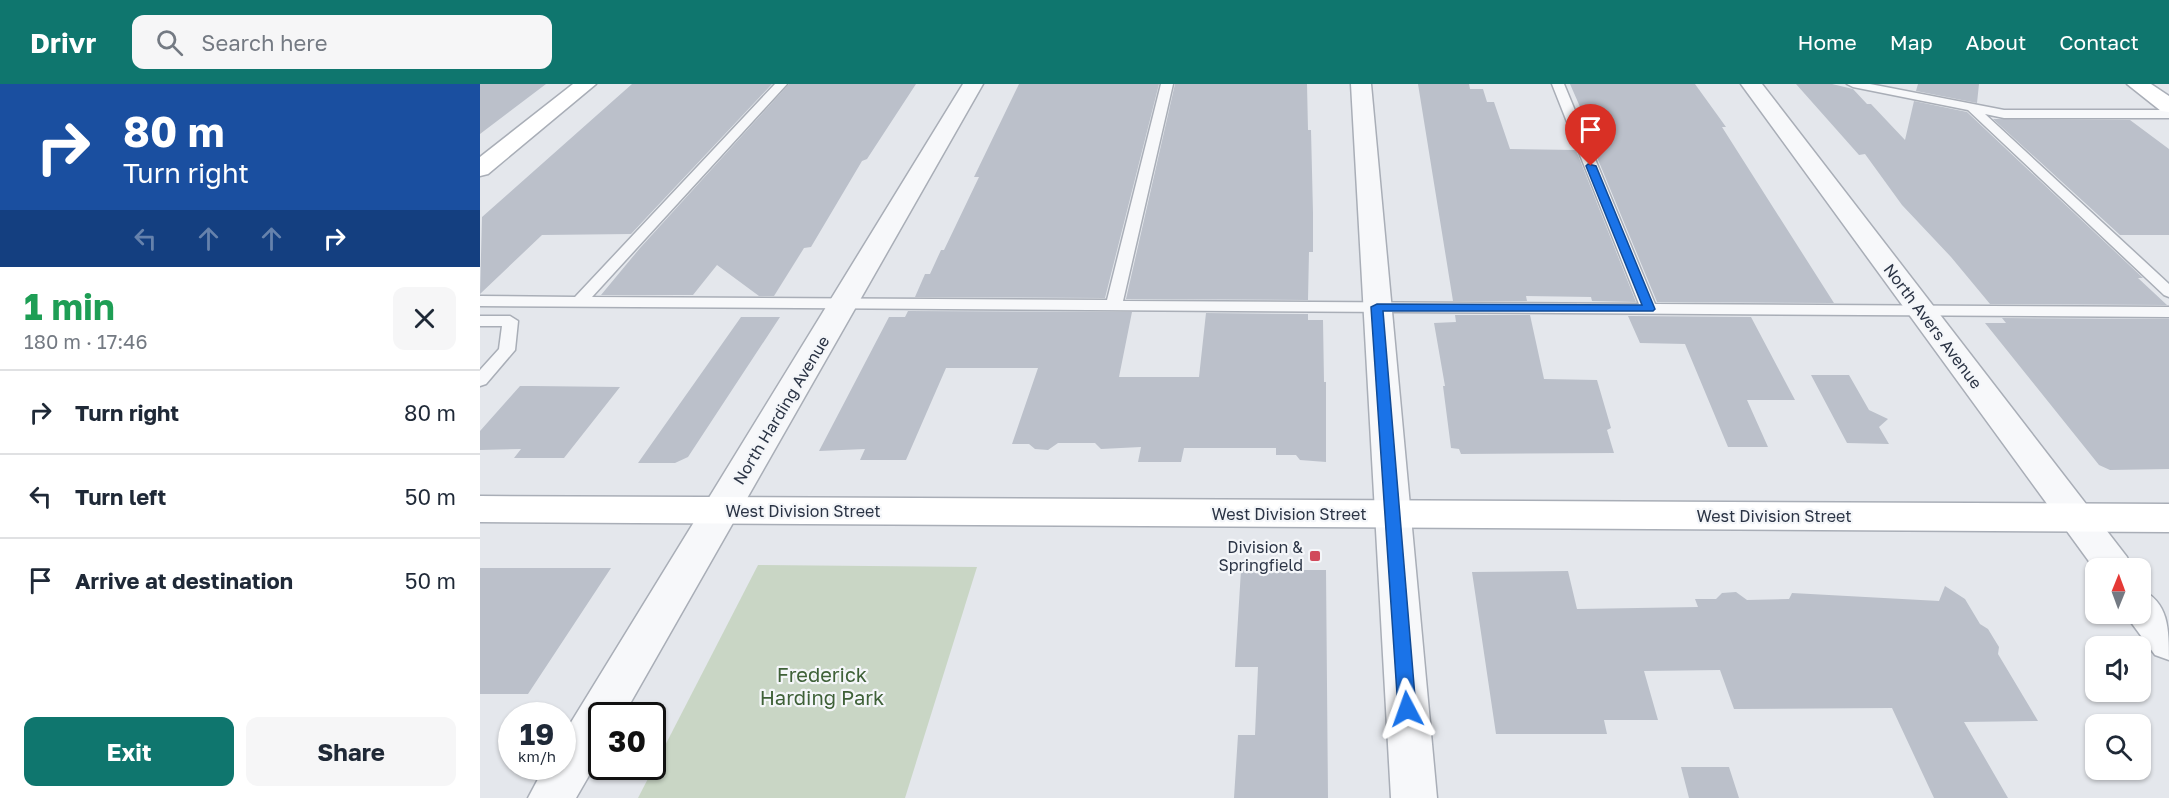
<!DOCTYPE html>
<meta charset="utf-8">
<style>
body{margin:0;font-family:"Golos Text",sans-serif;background:#f6f6f7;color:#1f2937;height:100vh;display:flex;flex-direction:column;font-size:22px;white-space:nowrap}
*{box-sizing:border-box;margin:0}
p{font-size:20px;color:#747a83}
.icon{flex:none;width:33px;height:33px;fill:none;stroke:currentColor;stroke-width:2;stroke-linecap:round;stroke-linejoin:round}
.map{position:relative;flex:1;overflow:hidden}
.sheet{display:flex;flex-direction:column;background:#fff;width:480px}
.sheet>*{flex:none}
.hud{background:#1a4fa0;color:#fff;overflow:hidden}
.needle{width:39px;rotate:1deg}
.buttons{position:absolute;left:1605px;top:474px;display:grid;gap:12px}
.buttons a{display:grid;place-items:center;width:66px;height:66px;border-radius:12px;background:#fff;box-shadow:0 2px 4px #0004;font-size:30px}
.speed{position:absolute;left:18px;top:618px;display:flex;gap:12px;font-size:30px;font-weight:700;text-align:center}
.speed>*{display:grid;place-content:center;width:78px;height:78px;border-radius:50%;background:#fff;box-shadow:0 2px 4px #0004;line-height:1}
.speed small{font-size:15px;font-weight:400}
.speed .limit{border:3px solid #111;border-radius:9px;background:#fff;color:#111}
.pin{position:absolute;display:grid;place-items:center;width:51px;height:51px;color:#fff;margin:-62px -26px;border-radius:50% 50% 50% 0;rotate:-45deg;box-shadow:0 0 6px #0007}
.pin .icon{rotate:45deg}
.me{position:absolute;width:66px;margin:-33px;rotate:356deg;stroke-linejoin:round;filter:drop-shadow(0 0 4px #0008)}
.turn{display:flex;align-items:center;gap:21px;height:126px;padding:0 24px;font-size:27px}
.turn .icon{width:78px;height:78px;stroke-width:2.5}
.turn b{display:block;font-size:42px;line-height:51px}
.lanes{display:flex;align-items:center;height:57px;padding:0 24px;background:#0003;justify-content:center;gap:30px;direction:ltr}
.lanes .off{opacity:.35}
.round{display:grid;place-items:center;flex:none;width:63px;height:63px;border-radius:12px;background:#f6f6f7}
.head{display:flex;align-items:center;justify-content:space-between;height:102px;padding:0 24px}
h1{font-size:36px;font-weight:700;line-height:45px;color:#1e9e55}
.primary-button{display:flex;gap:12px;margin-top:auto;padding:12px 24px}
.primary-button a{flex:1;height:69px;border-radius:12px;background:#0f766e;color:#fff;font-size:24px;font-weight:700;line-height:69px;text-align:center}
.primary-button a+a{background:#f6f6f7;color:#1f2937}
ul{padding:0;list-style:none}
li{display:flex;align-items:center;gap:18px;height:84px;padding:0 24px;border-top:2px solid #e0e1e3}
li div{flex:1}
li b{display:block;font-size:22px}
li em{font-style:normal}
header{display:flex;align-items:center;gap:36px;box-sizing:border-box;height:84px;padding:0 30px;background:#0f766e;color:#fff}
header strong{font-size:28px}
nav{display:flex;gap:33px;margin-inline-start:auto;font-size:21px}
.search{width:420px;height:54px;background:#f6f6f7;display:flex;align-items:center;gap:15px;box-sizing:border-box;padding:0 21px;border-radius:12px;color:#747a83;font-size:22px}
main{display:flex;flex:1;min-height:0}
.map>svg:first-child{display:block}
</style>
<header>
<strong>Drivr</strong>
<div class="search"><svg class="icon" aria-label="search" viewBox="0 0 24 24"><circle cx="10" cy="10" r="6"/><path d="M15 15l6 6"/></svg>Search here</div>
<nav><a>Home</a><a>Map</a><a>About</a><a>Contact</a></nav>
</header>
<main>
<section class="sheet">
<div class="hud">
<div class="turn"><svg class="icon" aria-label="right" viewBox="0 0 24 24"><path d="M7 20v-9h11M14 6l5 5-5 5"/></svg><div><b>80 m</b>Turn right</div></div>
<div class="lanes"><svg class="icon off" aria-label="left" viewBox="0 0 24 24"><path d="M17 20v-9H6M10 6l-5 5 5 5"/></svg><svg class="icon off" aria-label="ahead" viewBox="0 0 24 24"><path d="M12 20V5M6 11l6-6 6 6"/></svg><svg class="icon off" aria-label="ahead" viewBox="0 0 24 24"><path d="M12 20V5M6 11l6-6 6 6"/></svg><svg class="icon" aria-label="right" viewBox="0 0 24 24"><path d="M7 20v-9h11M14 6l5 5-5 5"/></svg></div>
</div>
<div class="head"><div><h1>1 min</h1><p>180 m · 17:46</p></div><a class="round"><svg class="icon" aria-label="close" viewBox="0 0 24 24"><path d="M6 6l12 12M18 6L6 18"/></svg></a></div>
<ul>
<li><svg class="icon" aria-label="right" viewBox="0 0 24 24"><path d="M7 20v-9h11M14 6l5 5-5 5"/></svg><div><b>Turn right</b></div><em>80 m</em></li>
<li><svg class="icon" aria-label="left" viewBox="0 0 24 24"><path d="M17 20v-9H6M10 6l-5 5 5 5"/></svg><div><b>Turn left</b></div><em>50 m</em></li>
<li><svg class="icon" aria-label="arrive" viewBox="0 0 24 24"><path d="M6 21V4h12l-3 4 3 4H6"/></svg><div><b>Arrive at destination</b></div><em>50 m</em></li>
</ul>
<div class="primary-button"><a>Exit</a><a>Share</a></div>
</section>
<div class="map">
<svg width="1689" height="714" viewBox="0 0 1689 714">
<rect width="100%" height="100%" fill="#e4e7ec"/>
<path fill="#c9d6c5" d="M278,481l219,2 -72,231h-267z"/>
<path fill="#bbc0ca" d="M0,0h66l-66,50z
M152,0h140l-141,150 -89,1 -62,59 2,-77z
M309,0h127l-49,75 -5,2 -51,86 -7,1 -30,48h-15l-42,-31 -24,30h-92l39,-47z
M539,0h140l-54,214 -190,-1 10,-23h5l11,-24h3l35,-73h-5z
M695,0h132l1,46h3l2,83v39h-4l-1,48 -182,-1z
M938,0h51l1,5h13l4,13h7l16,47 66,1 60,152 -44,-1 -1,-4 -65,-1 1,5h-74z
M1090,0h125l31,43h-4l112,176 -177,-1 -63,-152h5z
M1316,0h36l21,5 14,15h4l34,36 9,-39 53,11 176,166h-5l29,27 -177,-1 -39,-47 -49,-52 -37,-51 -6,1z
M1438,0h61l-2,19 -61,-12z
M1513,35l137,1 39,29v86h-49z
M428,227l224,1 -13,65h80l7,-64 102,1v6h15l1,62h2v80l-26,-2 -4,-5h-20v-7h-92l-3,14h-43l3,-15 -40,2 -6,-6h-37l-10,7 -13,-1 -6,-5h-17l26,-76h-92l-40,92h-46l5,-11 -46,2 70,-134h16z
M975,231h75l14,64 53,1 14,48 -4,2 7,23 -153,1 -2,-5 -8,-1 -8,-62h2l-11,-63 22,-1z
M1148,232l123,1 44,83h-48l21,47h-40l-43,-103 -45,-1z
M261,233h39l-92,140 -13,6h-37z
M1522,234l167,1v150l-59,1 -11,-5 -114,-142h21z
M1331,291h38l20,35 19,9 -9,8 10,17 -42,-1z
M40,302h12l88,1 -56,71h-50l7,-9 -41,1v-19z
M0,484h131l-83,126h-48z
M761,486h85l2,228h-94l4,-63h17l3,-68h-23z
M1088,487l9,38 121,-2 -3,-8h21l6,-6 14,-1 11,8 42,-1 3,-6 147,8 6,-15 20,13 15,25 8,5 11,18 -1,7 40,67 -74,1 44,76h-74l-42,-90 -158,1 -14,-39 -76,1 14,49h-54l3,14h-111l-24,-162z
M1201,683h48l10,31h-50z"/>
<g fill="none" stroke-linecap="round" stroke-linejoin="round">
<defs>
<path id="lane" d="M295,0h12l-195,213 515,3 54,-216h12l-50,217 516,3 -87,-220h12l91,220 514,3v10l-1689,-11v-10l95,1z
M1367,0h23l134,26h165v8h-165l-19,-4 184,170v13l-5,-2 -196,-185 -115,-23z
M0,232h30l8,5 -3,29 -29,34 -6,2v-16l19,-21 3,-23h-22z"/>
<path id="street" d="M483,0h20l-360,632h-21v37l-26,45h-48l17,-32h17v-29z
M871,0h20l66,714h-46z
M1261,0h21l365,473 5,11h-36v3z
M1660,505c29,13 29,40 29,71l-14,-5 -30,-41h15z"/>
<path id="secondary" d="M93,0h23l-108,90 -8,2v-19z
M1647,0h24l18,12v16l-8,-1z
M0,412l1689,8v28l-1689,-10z"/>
</defs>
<use href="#lane" stroke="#a9aeb7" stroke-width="3"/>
<use href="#street" stroke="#a9aeb7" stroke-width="3"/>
<use href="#secondary" stroke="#a9aeb7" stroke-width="3"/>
<use href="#lane" fill="#f7f8fa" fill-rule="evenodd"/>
<use href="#street" fill="#f7f8fa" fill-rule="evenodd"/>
<use href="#secondary" fill="#fff" fill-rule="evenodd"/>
</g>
<path fill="#1a73e8" stroke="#114b97" stroke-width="1.5" d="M1108,80l8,2 59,143 -2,2h-270l33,398 -3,5 -6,3 -6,-3 -3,-5 -27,-402 6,-3 265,1 -56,-139z"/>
<rect fill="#d1495b" stroke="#f4f6f9" stroke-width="2" x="829" y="466" width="12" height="12" rx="3"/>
<g text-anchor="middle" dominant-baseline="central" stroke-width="4.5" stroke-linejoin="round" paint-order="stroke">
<g font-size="16" fill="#2b3445" stroke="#f4f6f9">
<text transform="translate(1453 242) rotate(53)">North Avers Avenue</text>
<text transform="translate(301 326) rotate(-59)">North Harding Avenue</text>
<text x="323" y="427">West Division Street</text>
<text x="809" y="430">West Division Street</text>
<text x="1294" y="432">West Division Street</text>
</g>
<g font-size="16" fill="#2b3445" stroke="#f4f6f9" text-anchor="end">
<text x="823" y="463">Division &amp;<tspan x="823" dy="18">Springfield</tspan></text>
</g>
<g font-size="20" fill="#3f6138" stroke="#f4f6f9">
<text x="342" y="590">Frederick<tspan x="342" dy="23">Harding Park</tspan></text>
</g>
</g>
</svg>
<div class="buttons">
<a><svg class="needle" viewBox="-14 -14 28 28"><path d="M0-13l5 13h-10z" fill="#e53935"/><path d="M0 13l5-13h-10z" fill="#747a83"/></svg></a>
<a><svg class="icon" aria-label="sound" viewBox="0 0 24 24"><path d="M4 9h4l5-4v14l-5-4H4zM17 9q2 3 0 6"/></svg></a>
<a><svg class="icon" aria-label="search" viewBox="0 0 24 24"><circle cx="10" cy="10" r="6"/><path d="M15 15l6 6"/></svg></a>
</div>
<div class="speed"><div>19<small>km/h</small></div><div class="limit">30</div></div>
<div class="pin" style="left:1111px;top:82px;background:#d93025"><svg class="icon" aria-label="arrive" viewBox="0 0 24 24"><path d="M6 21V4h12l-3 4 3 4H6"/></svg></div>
<svg class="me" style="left:927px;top:625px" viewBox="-20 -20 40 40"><path d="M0-17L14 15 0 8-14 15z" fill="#1a73e8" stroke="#fff" stroke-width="4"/></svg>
</div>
</main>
